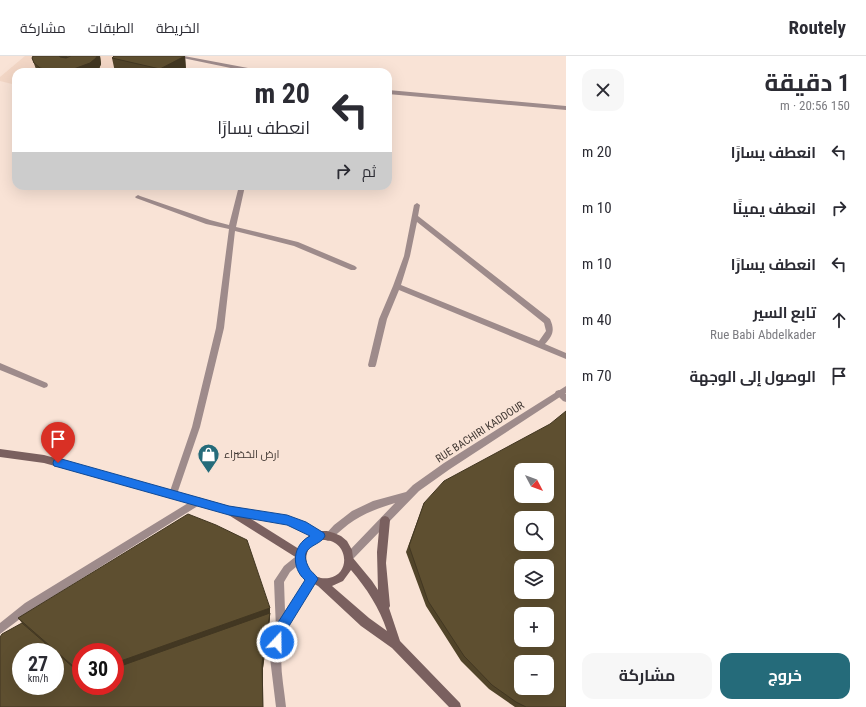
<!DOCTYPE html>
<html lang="ar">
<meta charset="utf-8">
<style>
body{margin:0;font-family:"Roboto Condensed",Cairo,sans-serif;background:#f7f7f7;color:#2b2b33;direction:rtl;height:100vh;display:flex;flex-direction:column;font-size:15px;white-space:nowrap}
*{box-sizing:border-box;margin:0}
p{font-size:13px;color:#7c7c81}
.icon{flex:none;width:22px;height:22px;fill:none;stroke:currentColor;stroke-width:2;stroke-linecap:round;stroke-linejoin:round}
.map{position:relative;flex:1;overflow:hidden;direction:ltr}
.drawer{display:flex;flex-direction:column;background:#fff;width:300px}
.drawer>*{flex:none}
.hud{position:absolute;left:12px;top:12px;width:380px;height:122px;border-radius:12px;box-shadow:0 4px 16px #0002;direction:rtl;background:#fff;color:#2b2b33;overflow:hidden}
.needle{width:26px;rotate:131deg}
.buttons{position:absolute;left:514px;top:407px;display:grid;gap:8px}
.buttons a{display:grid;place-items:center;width:40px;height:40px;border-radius:8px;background:#fff;box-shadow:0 4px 16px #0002;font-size:20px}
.speed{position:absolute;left:12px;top:587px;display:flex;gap:8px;font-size:20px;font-weight:700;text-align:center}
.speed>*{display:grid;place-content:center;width:52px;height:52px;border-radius:50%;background:#fff;box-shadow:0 4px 16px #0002;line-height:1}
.speed small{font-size:10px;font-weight:400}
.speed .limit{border:6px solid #d22;background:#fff;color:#111}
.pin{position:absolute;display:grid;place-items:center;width:34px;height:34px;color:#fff;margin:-41px -17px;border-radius:50% 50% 50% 0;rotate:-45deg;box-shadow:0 0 4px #0007}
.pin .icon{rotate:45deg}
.me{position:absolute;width:44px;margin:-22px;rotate:21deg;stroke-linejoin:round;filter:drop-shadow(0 0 3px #0008)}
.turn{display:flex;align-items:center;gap:14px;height:84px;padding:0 16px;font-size:18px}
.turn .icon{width:52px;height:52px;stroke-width:2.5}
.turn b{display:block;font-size:28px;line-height:34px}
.then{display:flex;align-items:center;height:38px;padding:0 16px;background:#0003;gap:8px;font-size:15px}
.round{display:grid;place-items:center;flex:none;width:42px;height:42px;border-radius:12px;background:#f7f7f7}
.headline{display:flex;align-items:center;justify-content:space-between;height:68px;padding:0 16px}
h1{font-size:24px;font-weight:700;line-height:30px}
.primary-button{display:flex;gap:8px;margin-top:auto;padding:8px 16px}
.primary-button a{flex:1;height:46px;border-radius:12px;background:#256b7a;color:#fff;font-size:16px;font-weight:700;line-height:46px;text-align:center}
.primary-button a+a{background:#f7f7f7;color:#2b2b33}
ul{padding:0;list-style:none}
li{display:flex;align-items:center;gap:12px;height:56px;padding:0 16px}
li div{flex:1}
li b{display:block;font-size:15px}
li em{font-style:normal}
header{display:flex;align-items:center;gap:24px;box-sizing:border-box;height:56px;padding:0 20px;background:#fff;border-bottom:1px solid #e1e1e2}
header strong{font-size:19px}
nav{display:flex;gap:22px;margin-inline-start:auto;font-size:14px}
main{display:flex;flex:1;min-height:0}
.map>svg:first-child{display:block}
</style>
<header>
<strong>Routely</strong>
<nav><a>الخريطة</a><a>الطبقات</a><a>مشاركة</a></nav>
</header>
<main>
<section class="drawer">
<div class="headline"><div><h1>1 دقيقة</h1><p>150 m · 20:56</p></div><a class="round"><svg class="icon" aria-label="close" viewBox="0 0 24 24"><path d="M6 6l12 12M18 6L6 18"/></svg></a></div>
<ul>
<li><svg class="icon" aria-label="left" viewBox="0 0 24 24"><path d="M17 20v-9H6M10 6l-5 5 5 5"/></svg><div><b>انعطف يسارًا</b></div><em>20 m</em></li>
<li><svg class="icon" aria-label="right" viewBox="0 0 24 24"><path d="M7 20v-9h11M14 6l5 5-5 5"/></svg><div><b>انعطف يمينًا</b></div><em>10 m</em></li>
<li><svg class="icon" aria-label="left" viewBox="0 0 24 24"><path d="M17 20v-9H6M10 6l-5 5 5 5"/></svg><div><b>انعطف يسارًا</b></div><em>10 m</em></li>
<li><svg class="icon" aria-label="ahead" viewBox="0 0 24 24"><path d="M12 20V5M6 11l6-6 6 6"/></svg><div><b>تابع السير</b><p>Rue Babi Abdelkader</p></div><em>40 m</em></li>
<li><svg class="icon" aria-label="arrive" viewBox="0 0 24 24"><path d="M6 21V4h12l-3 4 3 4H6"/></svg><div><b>الوصول إلى الوجهة</b></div><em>70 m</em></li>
</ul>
<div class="primary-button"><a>خروج</a><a>مشاركة</a></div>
</section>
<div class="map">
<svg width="566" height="651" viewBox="0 0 566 651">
<rect width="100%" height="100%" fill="#f9e3d6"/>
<path fill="#f3d7c6" d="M25,0h106l-17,16h-98v13l-16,-4v-4z"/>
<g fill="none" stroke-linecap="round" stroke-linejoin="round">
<path fill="#9e8b8b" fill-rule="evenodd" d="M239,130h6l-9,41 62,15 57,24 2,2 -2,2h-4l-57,-24 -59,-15 -11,97 -24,99 -23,67 -1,3 -3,1 -3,-1 -1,-3 23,-67 24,-99 13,-99 -23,-5 -70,-26 -1,-1 3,-2 2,1 70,24 19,5z
M417,147l3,2 -2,11 132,103c5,11 3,16 -5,25l21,9v6l-167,-69 -12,29 -11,46 -1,2h-6l-1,-2 11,-46 14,-33 11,-30 10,-51zM417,166l127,101 2,8 -7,10 -138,-56 9,-29z
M0,307l47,20 1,2 -1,2 -3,1 -44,-18z"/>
<path fill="#9e8b8b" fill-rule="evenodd" d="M173,0h11l74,14 3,2h-11z
M388,34l178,16v4l-178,-16z
M559,334l7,4v8l-3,-1 -8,-8 1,-2z
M198,441l3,1 2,3 -2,3 -168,105 -33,25v-11l25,-20z
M300,497l3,2 2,3 -2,3 -13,11 -6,10 1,29 24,-35 3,-2 3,2 2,3c-7,15 -19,28 -27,42 -15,28 -7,57 -4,86h-10l-6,-49 2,-16 4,-13 -2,-48 10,-15z"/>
<path fill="#9e8b8b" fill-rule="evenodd" d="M566,330v7l-116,76 -31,22 -67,69 -3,2 -3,-2 -2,-3 2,-3 49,-51c-27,8 -44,16 -64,37l-3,1 -3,-1 -2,-3 11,-12 18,-14 21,-10 33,-9 7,-7 31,-22z"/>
<path fill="#7a605f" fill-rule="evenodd" d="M0,393l44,6 185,51 58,10 18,7 15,8h7l7,2 7,3 6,5 5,9 1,8 19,23 6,9 -1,-38 3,-32 2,-3 3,-1 3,1 2,3 -4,43 4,43 -1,2 11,33 60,62 1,4h-12l-57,-59 -31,-22 -43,-40 -13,-7 -7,-11 -1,-10 -70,-44 -183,-51 -44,-6zM248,461l39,7 23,11 -7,6 -4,8zM323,484c25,-1 29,34 6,38 -26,4 -32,-34 -6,-38zM351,514c16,19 28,37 36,61l-18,-13 -37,-32 11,-5z"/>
</g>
<path fill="#514429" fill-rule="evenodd" d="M33,0h67l1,8 -2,5 -3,3h-59l-5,-14z
M185,0l1,15 -2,1h-69l-3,-14z
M424,447l142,204h-51l-26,-18 -28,-28 -35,-55 -20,-54z
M270,552v10l-7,50 -263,39 22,-84 -4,-5zM81,596l34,34h-34z"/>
<path fill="#423722" d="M58,0h9l1,5z
M97,0h3l1,8 -2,5 -3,3h-25v-2z
M185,0l1,15 -2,1h-23l-1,-3z
M270,552v10l-7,50v39l-148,-33v-11z"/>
<path fill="#5e4f30" stroke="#423722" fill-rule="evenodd" d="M33,0h26l1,1 6,1 5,-2h26l-1,2 -6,5 -19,7h-22l-9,-2 -6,-5 -2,-5z
M114,0h71l-25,13 -48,-11z
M566,355v296h-40l-10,-5 -24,-17 -28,-29 -36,-55 -19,-55 15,-43 20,-22 106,-57zM521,414h26v26h-26zM521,462h26v26h-26zM521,510h26v26h-26zM521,558h26v26h-26zM521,606h26v26h-26z
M188,458l28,11 31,15 23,68 -155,55v-11h-34v21l-63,-55z
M270,557l-8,50 1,44h-263v-70l2,-3 20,-11 59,51v12h34v-18zM21,596h34v34h-34z"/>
<path fill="#1a73e8" stroke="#114b97" d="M58,402l171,48 58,9 19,7 18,11 1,3c-5,11 -27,9 -17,30 2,6 8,8 10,13l-32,52 -5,15 -4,2 -4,-2 -2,-4 6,-18 28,-44c-14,-12 -13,-35 5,-44l-23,-11 -58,-10 -171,-48 -4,-1 -1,-3 1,-3z"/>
<defs>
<symbol id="shop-pin" viewBox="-11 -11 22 30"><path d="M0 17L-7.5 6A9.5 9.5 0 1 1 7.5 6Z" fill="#256b7a" stroke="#f9e3d6"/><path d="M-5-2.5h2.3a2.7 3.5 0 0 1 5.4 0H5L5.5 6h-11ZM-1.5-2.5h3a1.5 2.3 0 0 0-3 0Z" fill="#fff"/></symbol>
</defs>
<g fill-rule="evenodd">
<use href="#shop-pin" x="196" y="386" width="25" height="34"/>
</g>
<g text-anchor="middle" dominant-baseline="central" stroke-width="4" stroke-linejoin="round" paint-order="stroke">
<g font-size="11" fill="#423934" stroke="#f9e3d6">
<text transform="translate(480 376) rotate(-33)">RUE BACHIRI KADDOUR</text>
</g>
<g font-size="11" fill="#423934" stroke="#f9e3d6" text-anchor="start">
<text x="224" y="398">ارض الخضراء</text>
</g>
</g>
</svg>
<div class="buttons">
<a><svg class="needle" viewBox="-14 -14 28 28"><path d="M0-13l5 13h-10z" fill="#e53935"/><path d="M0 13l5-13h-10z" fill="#7c7c81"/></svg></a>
<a><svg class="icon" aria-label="search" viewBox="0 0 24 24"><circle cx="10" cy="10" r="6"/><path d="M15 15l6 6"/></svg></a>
<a><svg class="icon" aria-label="layers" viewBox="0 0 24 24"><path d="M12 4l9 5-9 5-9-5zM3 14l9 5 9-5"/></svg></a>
<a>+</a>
<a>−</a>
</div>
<div class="speed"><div>27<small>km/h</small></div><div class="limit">30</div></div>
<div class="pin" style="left:58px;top:407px;background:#d93025"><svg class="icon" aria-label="arrive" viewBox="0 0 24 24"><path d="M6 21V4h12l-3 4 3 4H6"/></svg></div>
<svg class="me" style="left:277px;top:586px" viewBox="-20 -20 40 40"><circle r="17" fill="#1a73e8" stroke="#fff" stroke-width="3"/><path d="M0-11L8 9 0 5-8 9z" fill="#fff"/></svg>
<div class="hud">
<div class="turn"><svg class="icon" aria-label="left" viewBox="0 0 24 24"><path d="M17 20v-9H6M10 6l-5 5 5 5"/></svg><div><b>20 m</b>انعطف يسارًا</div></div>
<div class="then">ثم<svg class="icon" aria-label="right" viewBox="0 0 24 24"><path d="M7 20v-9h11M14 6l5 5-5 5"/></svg></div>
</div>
</div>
</main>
